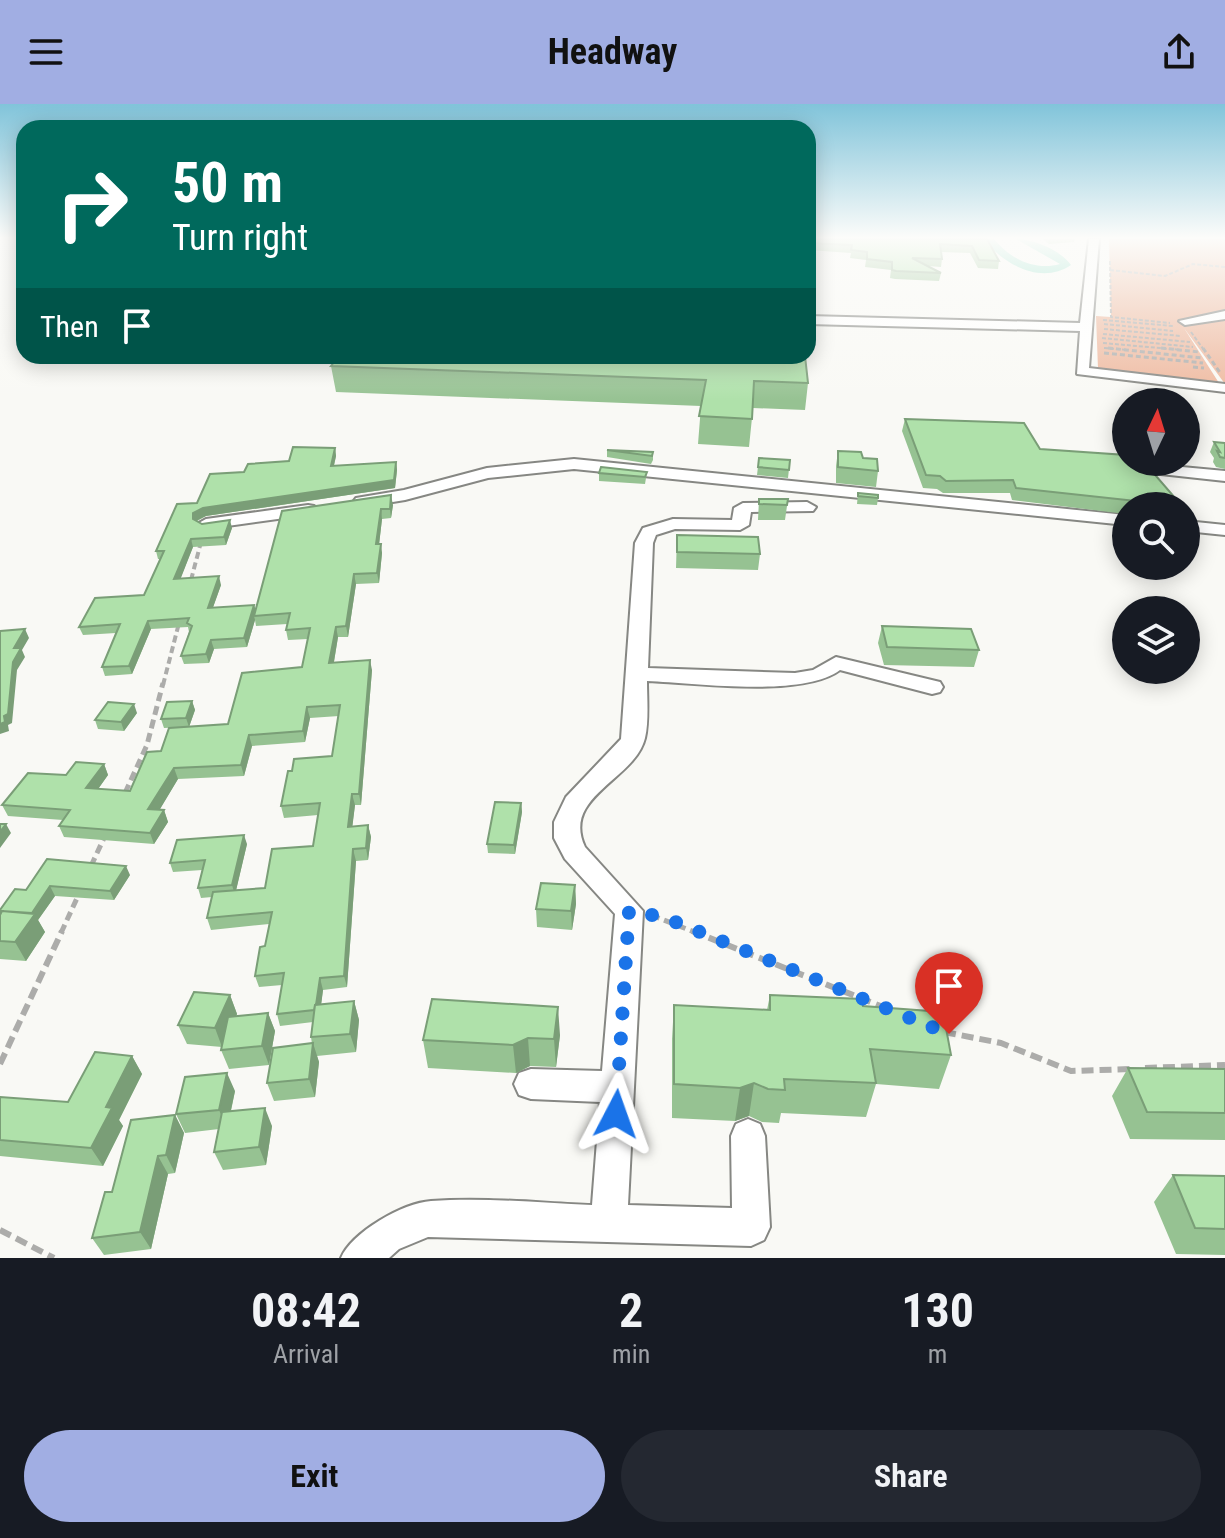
<!DOCTYPE html>
<style>
body{margin:0;font-family:"Roboto Condensed",sans-serif;background:#242831;color:#f1f3f6;height:100vh;display:flex;flex-direction:column;font-size:30px;white-space:nowrap}
*{box-sizing:border-box;margin:0}
p{font-size:26px;color:#9ea1a6}
.icon{flex:none;width:44px;height:44px;fill:none;stroke:currentColor;stroke-width:2;stroke-linecap:round;stroke-linejoin:round}
.map{position:relative;height:1154px;overflow:hidden}
.sheet{display:flex;flex-direction:column;background:#171b24;flex:1}
.sheet>*{flex:none}
.top-card{position:absolute;left:16px;top:16px;width:800px;height:244px;border-radius:24px;box-shadow:0 4px 20px #0003;background:#00695c;color:#fff;overflow:hidden}
.needle{width:52px;rotate:4deg}
.fabs{position:absolute;left:1112px;top:284px;display:grid;gap:16px}
.fabs a{display:grid;place-items:center;width:88px;height:88px;border-radius:50%;background:#171b24;box-shadow:0 4px 20px #0003;font-size:40px}
.pin{position:absolute;display:grid;place-items:center;width:68px;height:68px;color:#fff;margin:-82px -34px;border-radius:50% 50% 50% 0;rotate:-45deg;box-shadow:0 0 8px #0007}
.pin .icon{rotate:45deg}
.me{position:absolute;width:88px;margin:-44px;rotate:4deg;stroke-linejoin:round;filter:drop-shadow(0 0 6px #0008)}
.turn{display:flex;align-items:center;gap:28px;height:168px;padding:0 24px;font-size:36px}
.turn .icon{width:104px;height:104px;stroke-width:2.5}
.turn b{display:block;font-size:56px;line-height:68px}
.then{display:flex;align-items:center;height:76px;padding:0 24px;background:#0003;gap:16px;font-size:30px}
.eta{display:flex;justify-content:space-evenly;align-items:center;height:136px;text-align:center}
.eta b{font-size:48px;font-weight:700;line-height:56px}
.button{display:flex;gap:16px;margin-top:auto;padding:16px 24px}
.button a{flex:1;height:92px;border-radius:48px;background:#a1aee3;color:#111;font-size:32px;font-weight:700;line-height:92px;text-align:center}
.button a+a{background:#242831;color:#f1f3f6}
header{display:flex;justify-content:space-between;align-items:center;height:104px;padding:0 24px;background:#a1aee3;color:#111;font-size:36px;font-weight:700}
.map>svg:first-child{display:block}
</style>
<header><svg class="icon" aria-label="menu" viewBox="0 0 24 24"><path d="M4 6h16M4 12h16M4 18h16"/></svg>Headway<svg class="icon" aria-label="share" viewBox="0 0 24 24"><path d="M12 15V3M7 8l5-5 5 5M5 13v7h14v-7"/></svg></header>
<div class="map">
<svg width="1225" height="1154" viewBox="0 0 1225 1154">
<rect width="100%" height="100%" fill="#f9f9f5"/>
<path fill="#eeb89e" d="M1109,135h116v145l-41,-56 35,55 -121,-14 -2,-53 15,1z"/>
<g fill="none" stroke-linecap="round" stroke-linejoin="round">
<path fill="#87dcc4" fill-rule="evenodd" d="M984,135h10c16,20 41,32 66,25l-44,-25c18,0 44,11 55,26 -29,20 -68,0 -87,-26z"/>
<defs>
<path id="street" d="M1089,135h10l-10,129 136,16v8l-148,-18 3,-43 -272,-7v-8l272,7z
M1225,207v8l-40,6 -6,-4z
M574,355l552,56v10l-552,-56 -86,9 -83,22 -43,7 -9,-5 3,-4 48,-8 83,-22z
M1139,359l86,8v10l-92,-10 -2,-3z
M807,398l9,5 -3,4 -62,1 -2,13 -9,5 -65,-1 -19,6 -3,8 -5,125 147,5 18,-3 23,-13 104,25 3,5 -3,5 -8,2 -92,-24c-37,28 -145,13 -193,11 0,18 2,40 -2,57 -10,42 -84,58 -60,109l58,64 -15,294 104,3 -1,-72 5,-12 12,-5 12,5 5,12 5,91 -6,13 -13,6 -323,-9 -29,12 -10,9h-48c11,-26 62,-55 90,-57 53,-4 108,2 161,4l8,-103 -69,-3 -12,-4 -5,-11 5,-11 12,-4 71,2 13,-157 -50,-55 -11,-21v-16l12,-25 55,-58 14,-196 8,-15 30,-9 59,1 2,-12 9,-5z
M308,401l6,1 3,4 -3,4 -108,15 -9,-5 9,-5z
M1186,417l39,4v10l-39,-4z"/>
</defs>
<use href="#street" stroke="#868783" stroke-width="4"/>
<path stroke="#acacaa" stroke-width="2" stroke-dasharray="4 2" stroke-linecap="butt" d="M1110,157l1,56 59,6
M1110,166l55,6 28,-12 32,3
M1103,216l70,6
M1104,220l69,7
M1104,225l77,7
M1191,228l13,18
M1103,230l87,8
M1102,234l91,9
M1103,239l79,7
M1104,244l24,2"/>
<path stroke="#acacaa" stroke-width="3" stroke-dasharray="5 3" stroke-linecap="butt" d="M1108,244l94,10
M1161,244l38,4
M1203,244l18,26
M1104,249l99,10
M1193,263l11,1"/>
<path stroke="#acacaa" stroke-width="4" stroke-dasharray="7 4" stroke-linecap="butt" d="M191,476l10,-38
M163,581l16,-62"/>
<path stroke="#acacaa" stroke-width="5" stroke-dasharray="9 5" stroke-linecap="butt" d="M125,689l22,-48 16,-62
M91,762l13,-28
M651,811l46,18
M61,829l17,-37"/>
<path stroke="#acacaa" stroke-width="6" stroke-dasharray="12 6" stroke-linecap="butt" d="M692,827l196,78
M944,928l57,11 70,28 61,-2
M0,960l62,-133
M1145,964l80,-3
M0,1126l54,28"/>
<use href="#street" fill="#fff" fill-rule="evenodd"/>
</g>
<path fill="#96c292" d="M808,135h179l12,22 -1,8 -20,-1 -8,-15 -29,-1 1,7 -1,8 -13,-1 13,7 -2,8 -44,-2 -5,-1 1,-8 -26,-3 1,-7 -16,-2 1,-5 -43,-3z
M1043,135h32l-1,3 -25,2z
M331,262l477,17 -3,27 -52,-2 -4,39 -51,-3 3,-38 -365,-14z
M905,315l135,30 142,57h-56v8l-114,-14 -2,-7h-67l-6,-4 -14,-1 -21,-57z
M1214,338l11,1v26l-9,-2 -3,-5 1,-4 -4,-6z
M335,344l1,8 -2,10 62,-4 1,8 -2,18 -189,28 -9,5 5,3 30,4 -6,17 -33,2 -13,32 41,6 -8,22 43,2 26,-98 111,-6 -2,13 -9,1 -3,25 3,9 -3,30 -23,1 -8,53h-10l-4,25 38,8 -11,135h-6l-3,22 16,-2 3,12 -3,23 -12,1 -9,126 -24,3 -2,14 33,-3 5,19 -3,32 -39,4 2,6 -4,35 -41,4 -7,-18 45,-39 -1,-7 2,-15 -33,4 -3,-12 5,-29 -23,2 -4,-11 10,-30 4,-22 -58,6 -4,-12 5,-21 -11,1 -3,-10 4,-18 -29,2 -3,-9 77,-19 -11,46 29,-2 48,-42 5,-31 -34,3 -3,-12 11,-35 40,-15 7,-40 -29,2 -5,24 -53,4 -8,30 -66,3 -19,31h5l4,12 -14,22 -90,-7 -5,-11 4,-6 -55,-4 -6,-11 64,-30 38,-11 4,11 -10,14 32,2 31,-40 67,-27 74,-57 6,-28 -20,1 -2,-10 1,-6 -31,2 -1,-6 -8,27 -33,2 -5,14 -25,1 -3,-8 8,-24 -1,-5 -37,2 -19,45 -27,2 -3,-9 14,-34 -33,2 -4,-8 65,-32 16,-36h-2l-2,-8 41,-48 47,-31z
M607,346l46,2v8l-2,4 -44,-7z
M838,347l40,20 -2,16 -40,-4v-17z
M759,354l31,2 -2,18 -31,-3z
M647,368l-2,12 -46,-3v-8z
M858,389l20,5 -1,7 -20,-1z
M759,395h29l-3,21h-27z
M677,431l83,19 -2,16 -82,-2z
M882,522l97,24 -5,17 -90,-2 -6,-22z
M192,597l3,9 -6,17 -25,1 -3,-9z
M137,609l-13,18 -26,-2 -3,-9z
M521,699l1,9 -7,42 -27,-1 -1,-9z
M130,771l-16,25 -59,-4 -17,24 7,12 -19,29 -26,-2v-18l26,-51z
M575,781l1,19 -4,26 -35,-3 -1,-18z
M230,891l7,19 -1,2 32,-3 7,18 -6,34 -40,4 -8,-19 1,-3 -35,-3 -9,-19z
M770,891l93,11 88,49 -12,34 -63,-5 -10,33 -85,-4 -2,10 -17,-1 -13,-6 -14,5 -63,-3v-79l2,-34 93,5z
M560,931l-4,32 -26,-1 -14,7 -88,-5 -5,-28z
M132,952l10,18 -23,46 4,6 -20,40 -103,-10v-59l68,5z
M1128,964l97,1v71l-95,-1 -18,-43z
M235,987l-4,20 41,15 -6,39 -43,5 -9,-18 5,-23 -34,4 -9,-19z
M175,1011l9,18 -9,40 -7,1 -17,75 -47,6 -12,-17 20,-46z
M1173,1071l52,1v79l-49,-1 -22,-52z"/>
<path fill="#7a9e77" d="M335,344l1,8 -4,17 -1,-7z
M396,358l1,8 -2,18 -189,28 -10,5 -3,-2v-6l10,-5z
M391,391l2,10 -2,13 -1,-9z
M381,405l1,10 -4,35 -2,-10z
M230,416l2,8 -6,17 -2,-8z
M191,435l2,8 -16,41 -3,-9z
M381,440l1,9 -3,30 -2,-10z
M354,470l2,10 -8,53 -2,-11z
M219,472l2,9 -11,31 -2,-8z
M254,501l3,8 -3,3 1,4 -8,27 -3,-9z
M148,517l3,8 -19,45 -3,-8z
M336,523l2,10 -6,36 -3,-10z
M25,525l4,9 -7,12 3,7 -8,13 -5,53 -4,2 1,6 -9,3v-10l4,-8 10,-68z
M211,536l3,9 -5,14 -3,-9z
M370,556l2,10 -11,135 -2,-11z
M192,597l3,9 -6,17 -3,-9z
M134,600l3,9 -13,18 -3,-9z
M307,603l3,11 -5,24 -2,-11z
M249,631l3,11 -8,30 -3,-11z
M104,660l4,11 -17,24 -5,-11z
M174,664l4,11 -25,42 -5,-12z
M352,690l3,11 -4,33 -3,-11z
M521,699l1,9 -7,42 -1,-9z
M164,706l4,12 -14,22 -4,-11z
M6,720l5,9 -11,15v-16z
M368,721l3,12 -3,23 -2,-12z
M244,731l3,9 -12,51 -3,-10z
M353,745l3,12 -9,126 -3,-11z
M126,762l4,9 -16,25 -4,-9z
M575,781l1,19 -4,26 -1,-19z
M50,782l5,10 -17,24 7,12 -19,29 -11,-19 13,-24z
M320,874l3,12 -4,32 -4,-12z
M230,891l7,19 -15,33 -7,-19z
M354,897l5,19 -3,32 -6,-18z
M558,903l2,28 -4,32 -2,-28z
M268,909l7,18 -6,34 -7,-19z
M528,934l2,28 -14,7 -3,-28z
M313,939l6,19 -4,35 -6,-18z
M132,952l10,18 -23,46 4,6 -20,40 -12,-18 15,-41z
M227,969l8,18 -8,37 -8,-18z
M754,979l-5,33 -14,5 5,-33z
M265,1004l7,18 -6,39 -7,-18z
M175,1011l9,18 -9,40 -9,-18z
M158,1052l10,18 -17,75 -11,-17z"/>
<path fill="#afe1aa" stroke="#7a9e77" stroke-width="2" d="M808,135h179l12,22 -20,-1 -7,-14 -32,-2 2,15 -30,-1 29,15 -45,-2 -4,-1v-8l-25,-3v-7l-16,-2 1,-5 -44,-2z
M339,252h466l3,27 -54,-2 -2,38 -53,-3 7,-36 -375,-14z
M905,315l119,4 16,26 86,6v7h18l38,44 -166,-18 -3,-8 -67,1 -6,-5 -14,-1z
M1214,338l11,1v15l-5,-1 -3,-6 3,1z
M293,343l42,1 -4,18 65,-4 -2,18 -191,28 -10,5v6l9,5 28,-4 -6,17 -33,2 -17,40 45,-3 -11,32 46,-3 -10,33 -33,2 -5,14 -25,2 11,-30 -5,-3 2,-5 -41,3 -19,45 -27,1 18,-43 -41,3 16,-29 49,-3 20,-44h-8l21,-47 20,-1 13,-29 34,-2 4,-8 41,-3z
M607,346l46,2 -1,4z
M838,347l23,1 2,6 14,1 1,12 -40,-4z
M759,354l31,2 -1,10 -31,-3z
M601,363l46,5 -2,5 -46,-4z
M858,389l20,2v3l-20,-2z
M391,391l-1,14h-9l-5,35h5l-4,29 -23,1 -8,52 -10,1 -7,36 41,-3 -11,134h-7l-4,33 20,-2 -2,23 -13,1 -9,127 -24,2 -4,27h-1l-1,5 -37,4 7,-41 -29,3 5,-29 5,-1 7,-34 -65,6 6,-26 52,-4 7,-39 41,-3 7,-43 -39,3 7,-35h4l2,-12 38,-3 8,-51 -33,2 -4,24 -54,4 -8,30 -67,3 -26,41 16,1 -14,23 -91,-7 11,-16 -68,-5 26,-32 38,2 10,-13 28,2 -18,24 44,3 17,-39 14,-1 8,-23 59,-4 14,-51 60,-6 8,-39 -24,2 4,-17 -36,3 28,-105z
M759,395h29l-1,6 -28,-1z
M677,431l81,2 2,17 -83,-2z
M882,522l89,3 8,21 -92,-3z
M25,525l-11,19h7l-8,14 -5,52 -4,2 1,6 -5,2v-93z
M192,597l-6,17 -25,1 6,-17z
M108,598l26,2 -13,18 -26,-2z
M495,698l26,1 -7,42 -27,-1z
M0,720h6l-6,8z
M244,731l-12,50 -34,3 7,-28 -35,3 7,-23z
M47,755l79,7 -16,25 -60,-5 -18,27 -30,-2 -2,4v-5l15,-21 11,1z
M541,779l34,2 -4,26 -35,-2z
M2,807l33,3 -20,28 -15,-1v-26z
M194,888l36,3 -15,33 -37,-3z
M770,891l92,4 1,7 80,6 8,43 -81,-6 6,34 -92,-4 1,11 -17,-1 -14,-6 -14,5 -66,-4v-79l96,5z
M432,895l126,8 -4,32 -26,-1 -15,7 -90,-5z
M354,897l-4,33 -39,3 4,-32z
M268,909l-6,33 -41,4 7,-33z
M313,939l-4,36 -42,4 6,-35z
M95,948l37,4 -26,51 6,1 -21,40 -91,-8v-43l68,5z
M1128,964l97,1v44l-78,-1z
M227,969l-8,37 -43,4 9,-37z
M265,1004l-6,39 -45,5 8,-40z
M175,1011l-9,40 -8,1 -18,76 -48,6 13,-46h7l19,-72z
M1173,1071l52,1v53l-30,-1z"/>
<linearGradient id="sky" x2="0" y2="1"><stop stop-color="#81c4da"/><stop offset="0.45" stop-color="#fcfcfa"/><stop offset="1" stop-color="#fcfcfa" stop-opacity="0"/></linearGradient>
<rect width="1225" height="297" fill="url(#sky)"/>
<g fill="none" stroke-linecap="round" stroke-linejoin="round">
<path stroke="#1a73e8" stroke-width="14" stroke-dasharray="0 25.2" d="M616,1010l13,-203 34,6 286,117"/>
</g>
</svg>
<div class="fabs">
<a><svg class="needle" viewBox="-14 -14 28 28"><path d="M0-13l5 13h-10z" fill="#e53935"/><path d="M0 13l5-13h-10z" fill="#9ea1a6"/></svg></a>
<a><svg class="icon" aria-label="search" viewBox="0 0 24 24"><circle cx="10" cy="10" r="6"/><path d="M15 15l6 6"/></svg></a>
<a><svg class="icon" aria-label="layers" viewBox="0 0 24 24"><path d="M12 4l9 5-9 5-9-5zM3 14l9 5 9-5"/></svg></a>
</div>
<div class="pin" style="left:949px;top:930px;background:#d93025"><svg class="icon" aria-label="arrive" viewBox="0 0 24 24"><path d="M6 21V4h12l-3 4 3 4H6"/></svg></div>
<svg class="me" style="left:616px;top:1010px" viewBox="-20 -20 40 40"><path d="M0-17L14 15 0 8-14 15z" fill="#1a73e8" stroke="#fff" stroke-width="4"/></svg>
<div class="top-card">
<div class="turn"><svg class="icon" aria-label="right" viewBox="0 0 24 24"><path d="M7 20v-9h11M14 6l5 5-5 5"/></svg><div><b>50 m</b>Turn right</div></div>
<div class="then">Then<svg class="icon" aria-label="arrive" viewBox="0 0 24 24"><path d="M6 21V4h12l-3 4 3 4H6"/></svg></div>
</div>
</div>
<section class="sheet">
<div class="eta">
<div><b>08:42</b><p>Arrival</p></div>
<div><b>2</b><p>min</p></div>
<div><b>130</b><p>m</p></div>
</div>
<div class="button"><a>Exit</a><a>Share</a></div>
</section>
